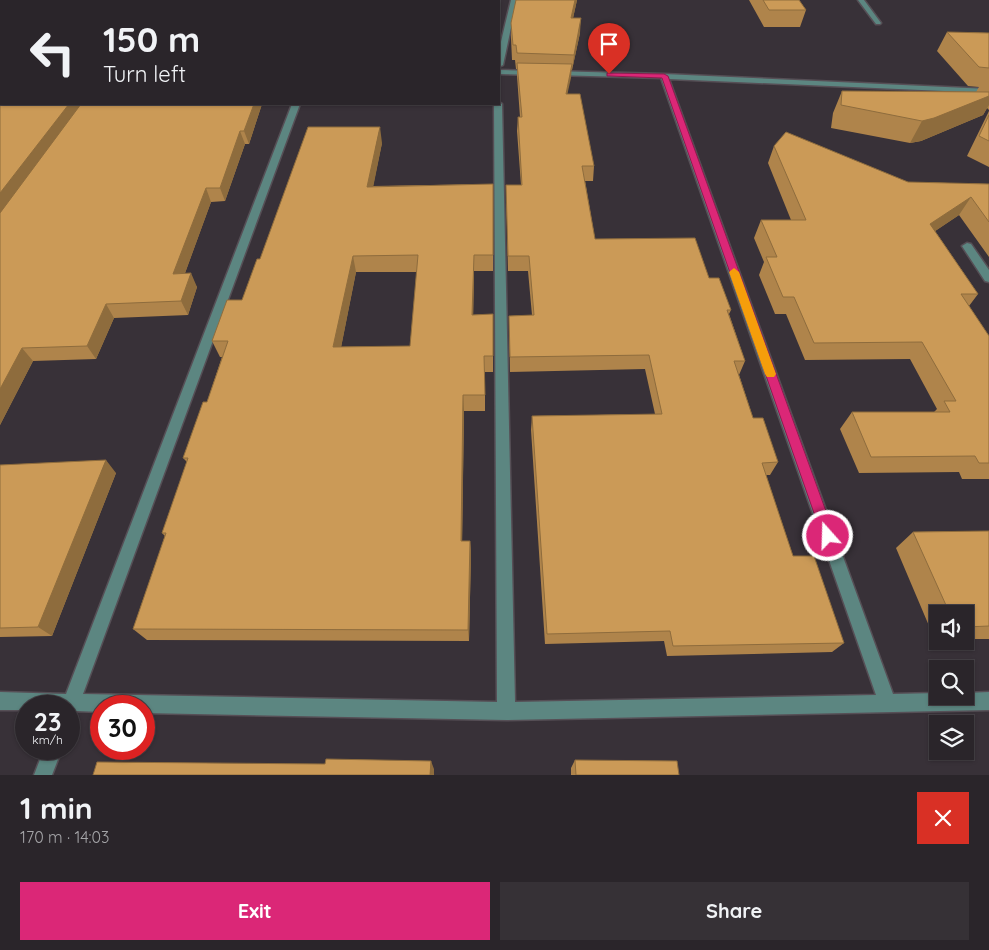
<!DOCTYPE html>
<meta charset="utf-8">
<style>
body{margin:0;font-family:Quicksand,sans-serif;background:#363136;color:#f1f3f6;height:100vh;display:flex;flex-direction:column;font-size:19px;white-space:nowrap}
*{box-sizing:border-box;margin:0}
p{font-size:16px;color:#a5a5a8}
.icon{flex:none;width:28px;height:28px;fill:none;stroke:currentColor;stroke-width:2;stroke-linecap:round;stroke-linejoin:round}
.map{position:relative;height:775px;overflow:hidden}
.drawer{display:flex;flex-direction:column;background:#2a252a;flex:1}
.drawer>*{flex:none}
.hud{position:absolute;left:0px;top:0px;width:500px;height:105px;box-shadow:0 1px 4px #0004,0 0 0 1px #464247;background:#2a252a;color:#f1f3f6;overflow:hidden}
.tools{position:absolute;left:929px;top:605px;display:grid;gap:10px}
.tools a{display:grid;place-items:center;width:45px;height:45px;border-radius:0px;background:#2a252a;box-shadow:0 1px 4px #0004,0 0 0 1px #464247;font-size:25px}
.speed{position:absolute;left:15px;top:695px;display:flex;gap:10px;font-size:25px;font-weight:700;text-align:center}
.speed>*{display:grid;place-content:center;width:65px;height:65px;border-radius:50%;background:#2a252a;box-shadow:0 1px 4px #0004,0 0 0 1px #464247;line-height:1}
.speed small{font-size:12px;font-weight:400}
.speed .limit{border:8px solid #d22;background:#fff;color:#111}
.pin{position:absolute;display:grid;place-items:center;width:42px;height:42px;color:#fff;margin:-51px -21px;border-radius:50% 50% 50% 0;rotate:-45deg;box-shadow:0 0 5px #0007}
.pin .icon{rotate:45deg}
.me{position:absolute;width:55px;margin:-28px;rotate:340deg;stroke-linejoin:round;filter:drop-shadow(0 0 4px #0008)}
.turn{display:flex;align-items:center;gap:18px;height:105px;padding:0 20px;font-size:22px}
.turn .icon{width:65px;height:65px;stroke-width:2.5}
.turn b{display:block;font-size:35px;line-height:42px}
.round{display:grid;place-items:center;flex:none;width:52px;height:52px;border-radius:0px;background:#363136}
.summary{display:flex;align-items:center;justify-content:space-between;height:85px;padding:0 20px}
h1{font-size:30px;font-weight:700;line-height:38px}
.cta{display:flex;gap:10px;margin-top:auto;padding:10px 20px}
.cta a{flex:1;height:58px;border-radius:0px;background:#db2777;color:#fff;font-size:20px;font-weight:700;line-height:58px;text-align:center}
.cta a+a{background:#363136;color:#f1f3f6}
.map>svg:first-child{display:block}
</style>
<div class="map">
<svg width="989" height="775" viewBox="0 0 989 775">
<rect width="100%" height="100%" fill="#383138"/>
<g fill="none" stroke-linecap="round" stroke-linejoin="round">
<defs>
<path id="minor" d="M511,0h6l-14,65 -4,2v-17z
M858,0h6l17,23 -1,1h-4z
M499,70l35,1 4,2 -4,2 -35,-1z
M551,71l113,3 325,15v4l-320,-14 224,615 45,-1v3h27v-3l24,-1v18l-483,10 -362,-7v-7h-43v6l-25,-1 -1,3 -6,3v-11h-43v4h-26v-18l66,2 226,-590h8l-217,590 414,8 -3,-598h5v-2l3,2 13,598 361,-7 -215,-617 -107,-3 -4,-2z
M967,243l4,1 18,26v12l-4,-1 -23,-35z
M44,749h18l-10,26h-18z"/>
</defs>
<use href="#minor" stroke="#564f56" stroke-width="3"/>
<use href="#minor" fill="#5c8681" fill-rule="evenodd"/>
</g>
<path fill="#af844b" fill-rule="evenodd" d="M62,0h183v1h-183z
M516,0h61l-4,18 7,15 -8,37h-1l-4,24 27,72 -1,15h-8l10,58 114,39 22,32 -2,4 16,47 -6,14 14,43 25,44 -8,13h-4l27,81 51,87 -12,9 -165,4 -3,-15 -119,3 -14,-214 1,-14 123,-2 -10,-45 -135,3 -1,-56 23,-1 -4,-44h-20l-2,-86h15l-4,-54 1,-14h2l-3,-41v-7h-1l-1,-9h-3l-1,-22v-15z
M749,0h50l7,10 -6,17h-36z
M947,32l42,1v77l-2,-2 -4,7 -62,26 -11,2 -79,-15 2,-15 9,-22 134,1 3,-5 -11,-1 -31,-35z
M0,57l1,47h261l-13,40h-4l-20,57 -14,1 -26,71 12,14 -9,28 -74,3 -18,41 -63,2 -33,64z
M989,111v56l-22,-11z
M382,143l-9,43 120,-2v87h-19l-1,44 20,-1v58h-8v39h-21l-2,130h8l1,13 -2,87 -322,-1 -14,-11 32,-93 -3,-3 25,-71 -4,-4 24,-56 15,-45h-2l-8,-16 30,-41 18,-41zM356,272h61l-7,74 -69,1z
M774,146l134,36 81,2v73l-30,-42 -24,16 43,63 -9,12 20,30v143h-27l-3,-7 -100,1 -19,-44 12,-17h82l3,-3 -27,-50 -105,1 -19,-46h-11l-16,-39 5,-13 -10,-24 7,-18h30l-23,-57z
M0,465l116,8 -64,163 -52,1z
M989,531v108h-24v-25h-27v26h-3l-39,-92 17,-16z
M575,760l104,15h-108v-7z"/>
<path fill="#8e6c3d" d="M237,0h8v1h-9z
M575,0h2l-7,32 1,-14z
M581,18l-1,15 -8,37 2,-15z
M572,64l-1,14 -7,31 2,-15z
M989,96v9l-6,10 -62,26 -11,2 12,-22z
M69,104h17l-86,115v-26z
M254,104h8l-13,40 -5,-13z
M380,127l2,16 -12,60 -3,-16z
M240,131l5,13 -20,57 -5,-13z
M206,188l5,14 -31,85 -7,-13z
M971,197l-12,18 -40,27 11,-18z
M474,255v16l-1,60 -1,-16z
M353,256l3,16 -18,91 -5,-16z
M191,273l6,14 -9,28 -7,-14z
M106,304l8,14 -18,41 -9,-13z
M22,348l11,13 -33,64v-36z
M463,395l1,16 -2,143 -1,-13z
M106,460l10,13 -64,163 -14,-9z
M470,541l1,13 -2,87 -1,-11z
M431,761l3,8v6h-4z"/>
<path fill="#cb9a57" stroke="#8e6c3d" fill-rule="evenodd" d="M85,0h152l-1,1h-153z
M432,0h29v1h-30z
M516,0h59l-4,18h10l-7,37 -57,-2 -1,-8h-3l-2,-22z
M763,0h36l7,10h-37z
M947,32l42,1v35l-10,-1z
M0,57h1v47h68l-69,89z
M517,63l55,1 -6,30h14l14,72h-12l13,73 100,-1 14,40h10l12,32h-4l18,51h-11l19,57h10l15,44 -16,1 31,93h21l30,87 -171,3 -3,-15 -123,3 -15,-218 130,-2 -13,-59 -139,2 -1,-41 25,-1 -5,-59h-21l-2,-71h16l-4,-68h4z
M842,91l147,1v4l-55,22 -12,3 -81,-16z
M81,104h173l-10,27h-4l-20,57h-14l-33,86 18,-1 -10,28 -75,3 -19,42 -65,2 -22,41v-176z
M989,115v26l-10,-5z
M308,127h72l-13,60 126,-3v71h-19l-2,60 21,-1v42h-9l1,39h-22l-2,146h9l-2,89 -335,-1 33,-96h-4l26,-75h-5l20,-56h4l21,-61h-16l15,-41h15l15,-41h3zM418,255l-8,91 -77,1 20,-91z
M786,132l122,50 81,2v38l-18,-25 -41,27 48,70h-17l28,42v127h-10l-4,-7 -104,1 -19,-45h98l-6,-11h12l-34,-59 -108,1 -20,-46h-11l-17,-40h11l-16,-37h45l-32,-74z
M106,460l-68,167 -38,1v-163z
M989,531v95l-24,1v-13h-15l-37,-82z
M326,759l105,2 -1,14h-337l4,-13 228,2z
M575,760l102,1 2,14h-103z"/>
<path fill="#db2777" stroke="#8e194d" d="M607,73l57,1 4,2 167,460 -2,5 -5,2 -4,-2 -2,-5 -160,-458 -53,-2h-2z"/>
<path fill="#f59e0b" d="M734,268l5,4 37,102 -2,3h-7l-2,-3 -36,-102z"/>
</svg>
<div class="tools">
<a><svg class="icon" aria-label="sound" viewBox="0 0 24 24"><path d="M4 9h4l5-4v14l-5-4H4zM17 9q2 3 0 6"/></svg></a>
<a><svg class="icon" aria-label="search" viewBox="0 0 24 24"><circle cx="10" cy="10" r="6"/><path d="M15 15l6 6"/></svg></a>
<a><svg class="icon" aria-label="layers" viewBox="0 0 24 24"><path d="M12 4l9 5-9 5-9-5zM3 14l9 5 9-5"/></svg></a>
</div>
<div class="speed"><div>23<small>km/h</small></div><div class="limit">30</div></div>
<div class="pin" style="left:609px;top:74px;background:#d93025"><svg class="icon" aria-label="arrive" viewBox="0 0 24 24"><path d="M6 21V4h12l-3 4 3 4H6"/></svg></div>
<svg class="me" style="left:828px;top:536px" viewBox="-20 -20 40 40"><circle r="17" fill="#db2777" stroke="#fff" stroke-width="3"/><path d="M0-11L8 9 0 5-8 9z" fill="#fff"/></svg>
<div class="hud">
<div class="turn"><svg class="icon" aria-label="left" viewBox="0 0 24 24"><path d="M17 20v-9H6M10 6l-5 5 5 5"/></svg><div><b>150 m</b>Turn left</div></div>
</div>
</div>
<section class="drawer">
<div class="summary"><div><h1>1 min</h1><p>170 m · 14:03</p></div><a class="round" style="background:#d93025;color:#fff"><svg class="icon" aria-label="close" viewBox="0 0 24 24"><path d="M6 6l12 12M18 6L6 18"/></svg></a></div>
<div class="cta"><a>Exit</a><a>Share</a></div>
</section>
